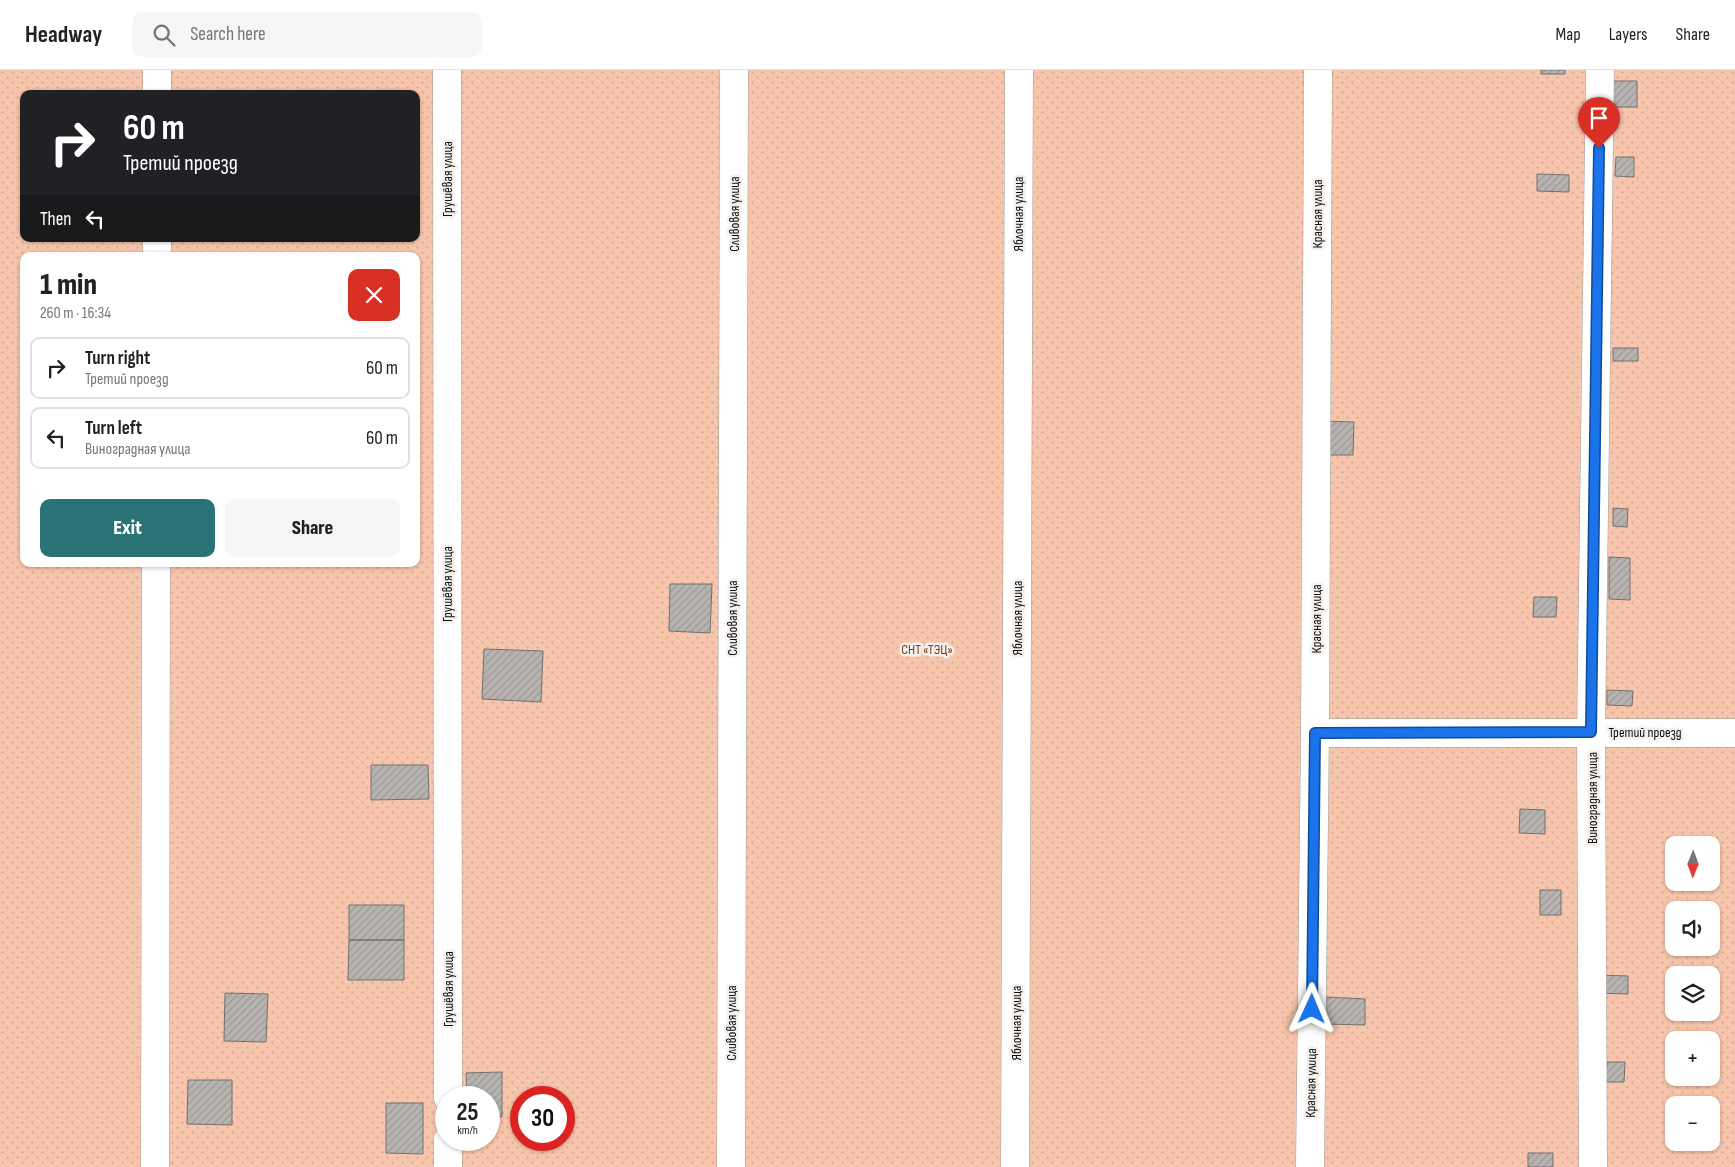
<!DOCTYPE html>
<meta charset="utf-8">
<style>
body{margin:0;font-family:"Sofia Sans Condensed",sans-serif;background:#f6f6f6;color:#222;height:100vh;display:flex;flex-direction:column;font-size:19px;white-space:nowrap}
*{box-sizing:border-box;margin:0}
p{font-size:16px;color:#767676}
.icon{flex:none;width:28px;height:28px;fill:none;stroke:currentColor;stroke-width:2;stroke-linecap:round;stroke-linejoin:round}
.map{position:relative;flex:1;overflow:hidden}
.drawer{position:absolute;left:20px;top:182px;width:400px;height:315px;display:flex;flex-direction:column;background:#fff;border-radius:10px;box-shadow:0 1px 4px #0004}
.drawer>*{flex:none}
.hud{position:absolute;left:20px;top:20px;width:400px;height:152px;border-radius:10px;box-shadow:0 1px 4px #0004;background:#202124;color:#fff;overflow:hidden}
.needle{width:32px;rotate:181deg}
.tools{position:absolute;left:1665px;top:766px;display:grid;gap:10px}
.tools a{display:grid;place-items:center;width:55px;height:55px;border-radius:10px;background:#fff;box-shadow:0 1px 4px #0004;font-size:25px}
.speed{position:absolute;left:435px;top:1016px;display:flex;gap:10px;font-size:25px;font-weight:700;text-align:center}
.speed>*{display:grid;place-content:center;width:65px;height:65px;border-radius:50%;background:#fff;box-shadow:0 1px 4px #0004;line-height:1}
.speed small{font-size:12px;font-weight:400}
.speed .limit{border:8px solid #d22;background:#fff;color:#111}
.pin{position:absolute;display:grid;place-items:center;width:42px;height:42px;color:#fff;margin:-51px -21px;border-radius:50% 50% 50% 0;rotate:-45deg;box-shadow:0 0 5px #0007}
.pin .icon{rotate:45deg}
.me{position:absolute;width:55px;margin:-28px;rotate:1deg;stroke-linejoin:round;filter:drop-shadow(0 0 4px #0008)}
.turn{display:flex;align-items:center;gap:18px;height:105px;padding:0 20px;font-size:22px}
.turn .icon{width:65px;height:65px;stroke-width:2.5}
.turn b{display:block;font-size:35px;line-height:42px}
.then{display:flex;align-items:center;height:48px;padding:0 20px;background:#0003;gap:10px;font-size:19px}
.round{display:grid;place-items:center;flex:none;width:52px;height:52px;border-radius:10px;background:#f6f6f6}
.overview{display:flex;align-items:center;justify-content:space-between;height:85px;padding:0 20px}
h1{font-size:30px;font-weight:800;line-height:38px}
.button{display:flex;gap:10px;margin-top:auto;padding:10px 20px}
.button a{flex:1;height:58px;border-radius:10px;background:#297376;color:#fff;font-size:20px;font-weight:800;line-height:58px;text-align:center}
.button a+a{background:#f6f6f6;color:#222}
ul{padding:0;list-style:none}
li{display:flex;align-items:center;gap:15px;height:62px;margin:0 10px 8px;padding:0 10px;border:2px solid #e0e0e0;border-radius:10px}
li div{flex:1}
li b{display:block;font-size:19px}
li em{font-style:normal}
header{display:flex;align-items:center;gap:30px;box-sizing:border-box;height:70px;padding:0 25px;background:#fff;border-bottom:1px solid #e0e0e0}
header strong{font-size:24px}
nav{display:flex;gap:28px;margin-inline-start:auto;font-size:18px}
.search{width:350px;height:45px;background:#f6f6f6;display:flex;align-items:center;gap:12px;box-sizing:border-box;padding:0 18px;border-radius:10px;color:#767676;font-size:19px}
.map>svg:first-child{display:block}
</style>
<header>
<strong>Headway</strong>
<div class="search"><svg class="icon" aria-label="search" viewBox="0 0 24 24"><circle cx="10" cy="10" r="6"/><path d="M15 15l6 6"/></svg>Search here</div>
<nav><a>Map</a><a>Layers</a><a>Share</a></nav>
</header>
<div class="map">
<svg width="1735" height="1097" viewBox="0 0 1735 1097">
<defs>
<pattern id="park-dots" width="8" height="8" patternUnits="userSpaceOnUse" patternTransform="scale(1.25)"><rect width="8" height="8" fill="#f7c5ab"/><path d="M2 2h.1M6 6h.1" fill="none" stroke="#d3a892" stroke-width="1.8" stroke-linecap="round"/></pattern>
<pattern id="building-hatch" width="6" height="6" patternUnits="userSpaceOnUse" patternTransform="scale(1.25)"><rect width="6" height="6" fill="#b7b3b1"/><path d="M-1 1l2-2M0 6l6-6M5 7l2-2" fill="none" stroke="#9c9997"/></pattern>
</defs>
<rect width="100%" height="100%" fill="#e7e3e1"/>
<path fill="url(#park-dots)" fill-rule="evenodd" d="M0,0h1735v1097h-1735zM24,24h392v145h-392zM24,186h392v308h-392zM1674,775h37v37h-37zM1674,840h37v38h-37zM1674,905h37v37h-37zM1674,970h37v38h-37zM446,1028h43v42h-43zM521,1028h43v42h-43zM1674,1035h37v37h-37z"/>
<path fill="url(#building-hatch)" stroke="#73706e" d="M1541,0h24v4h-24z
M1611,11h26v26h-27z
M1616,87h18v20l-19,-1z
M1537,104l32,1v17l-32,-1z
M1613,278h25v13h-25z
M1322,351l32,1 -1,33h-32z
M1613,438l15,1 -1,18 -14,-1z
M1609,487l21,1v42l-21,-1z
M670,514h42l-2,49 -41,-2z
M1534,527h23l-1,20h-23z
M484,579l59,2 -2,51 -59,-3z
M1607,620l26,1 -1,15 -25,-1z
M371,695h57l1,34 -58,1z
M1520,739l25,1v24l-26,-1z
M1540,820h21v25h-21z
M349,835h55v35h-55z
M349,870h55v40h-56z
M1596,905l32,1v18l-33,-1z
M225,923l43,1 -2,48 -42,-1z
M1326,927l39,2v26l-40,-1z
M1607,992h18l-1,20h-18z
M502,1002v45h-13v-19h-22l-1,-25z
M188,1010h44v45l-45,-1z
M386,1033h37v51l-37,-1z
M1528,1083h25v14h-25z"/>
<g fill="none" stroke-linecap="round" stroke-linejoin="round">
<defs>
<path id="minor" d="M447,0l1,1028
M157,24v-24
M157,186v-17
M1315,663h420
M448,1070v27
M155,1097l1,-603
M731,1097l3,-1097
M1015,1097l4,-1097
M1310,1097l5,-434 3,-663
M1593,1097l-2,-435 9,-662"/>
</defs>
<use href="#minor" stroke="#a29f9d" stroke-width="29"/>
<use href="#minor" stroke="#fff" stroke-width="28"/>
</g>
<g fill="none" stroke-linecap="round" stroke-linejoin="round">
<defs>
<path id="route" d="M1312,939l3,-276 276,-1 8,-584"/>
</defs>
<use href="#route" stroke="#114b97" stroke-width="12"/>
<use href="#route" stroke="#1a73e8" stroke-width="9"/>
</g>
<g text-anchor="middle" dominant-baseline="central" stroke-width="5" stroke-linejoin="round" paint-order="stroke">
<g font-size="14" fill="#0f0e0d" stroke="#f4f0ee">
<text transform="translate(447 109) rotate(-90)">Грушёвая улица</text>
<text transform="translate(734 144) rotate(-90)">Сливовая улица</text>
<text transform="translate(1018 144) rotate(-90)">Яблочная улица</text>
<text transform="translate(1317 144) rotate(-90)">Красная улица</text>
<text transform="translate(447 514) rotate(-90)">Грушёвая улица</text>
<text transform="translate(732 548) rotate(-90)">Сливовая улица</text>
<text transform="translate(1017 548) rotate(-90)">Яблочная улица</text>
<text transform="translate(1316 549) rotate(-90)">Красная улица</text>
<text x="1645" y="662">Третий проезд</text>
<text transform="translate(1592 728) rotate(-90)">Виноградная улица</text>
<text transform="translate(448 919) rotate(-90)">Грушёвая улица</text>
<text transform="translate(731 953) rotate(-90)">Сливовая улица</text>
<text transform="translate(1016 953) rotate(-90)">Яблочная улица</text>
<text transform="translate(1311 1013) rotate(-89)">Красная улица</text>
</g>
<g font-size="14" fill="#7a3c15" stroke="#f4f0ee">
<text x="927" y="579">СНТ «ТЭЦ»</text>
</g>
</g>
</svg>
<div class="tools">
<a><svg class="needle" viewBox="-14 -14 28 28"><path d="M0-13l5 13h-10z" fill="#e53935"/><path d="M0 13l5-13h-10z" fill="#767676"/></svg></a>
<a><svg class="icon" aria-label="sound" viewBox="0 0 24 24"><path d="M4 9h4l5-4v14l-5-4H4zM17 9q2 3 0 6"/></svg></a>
<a><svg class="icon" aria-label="layers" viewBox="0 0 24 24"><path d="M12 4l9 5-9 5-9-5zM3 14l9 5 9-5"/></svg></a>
<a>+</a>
<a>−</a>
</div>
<div class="speed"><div>25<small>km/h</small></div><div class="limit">30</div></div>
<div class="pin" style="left:1599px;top:78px;background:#d93025"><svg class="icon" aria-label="arrive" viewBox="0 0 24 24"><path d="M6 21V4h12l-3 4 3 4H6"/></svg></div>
<svg class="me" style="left:1312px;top:939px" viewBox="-20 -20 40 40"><path d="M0-17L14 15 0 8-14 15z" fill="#1a73e8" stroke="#fff" stroke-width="4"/></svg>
<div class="hud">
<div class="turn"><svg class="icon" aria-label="right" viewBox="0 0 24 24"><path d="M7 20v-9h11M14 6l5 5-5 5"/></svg><div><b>60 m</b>Третий проезд</div></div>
<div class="then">Then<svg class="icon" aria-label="left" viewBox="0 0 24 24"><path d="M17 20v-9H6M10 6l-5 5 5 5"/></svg></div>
</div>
<section class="drawer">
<div class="overview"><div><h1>1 min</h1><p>260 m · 16:34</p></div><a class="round" style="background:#d93025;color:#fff"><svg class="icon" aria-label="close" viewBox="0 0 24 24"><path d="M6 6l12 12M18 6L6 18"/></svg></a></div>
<ul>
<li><svg class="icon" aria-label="right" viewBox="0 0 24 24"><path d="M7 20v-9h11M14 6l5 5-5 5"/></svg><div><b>Turn right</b><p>Третий проезд</p></div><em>60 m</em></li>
<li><svg class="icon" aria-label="left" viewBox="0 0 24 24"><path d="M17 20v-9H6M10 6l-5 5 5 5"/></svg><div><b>Turn left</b><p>Виноградная улица</p></div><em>60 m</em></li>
</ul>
<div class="button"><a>Exit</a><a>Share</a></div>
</section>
</div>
